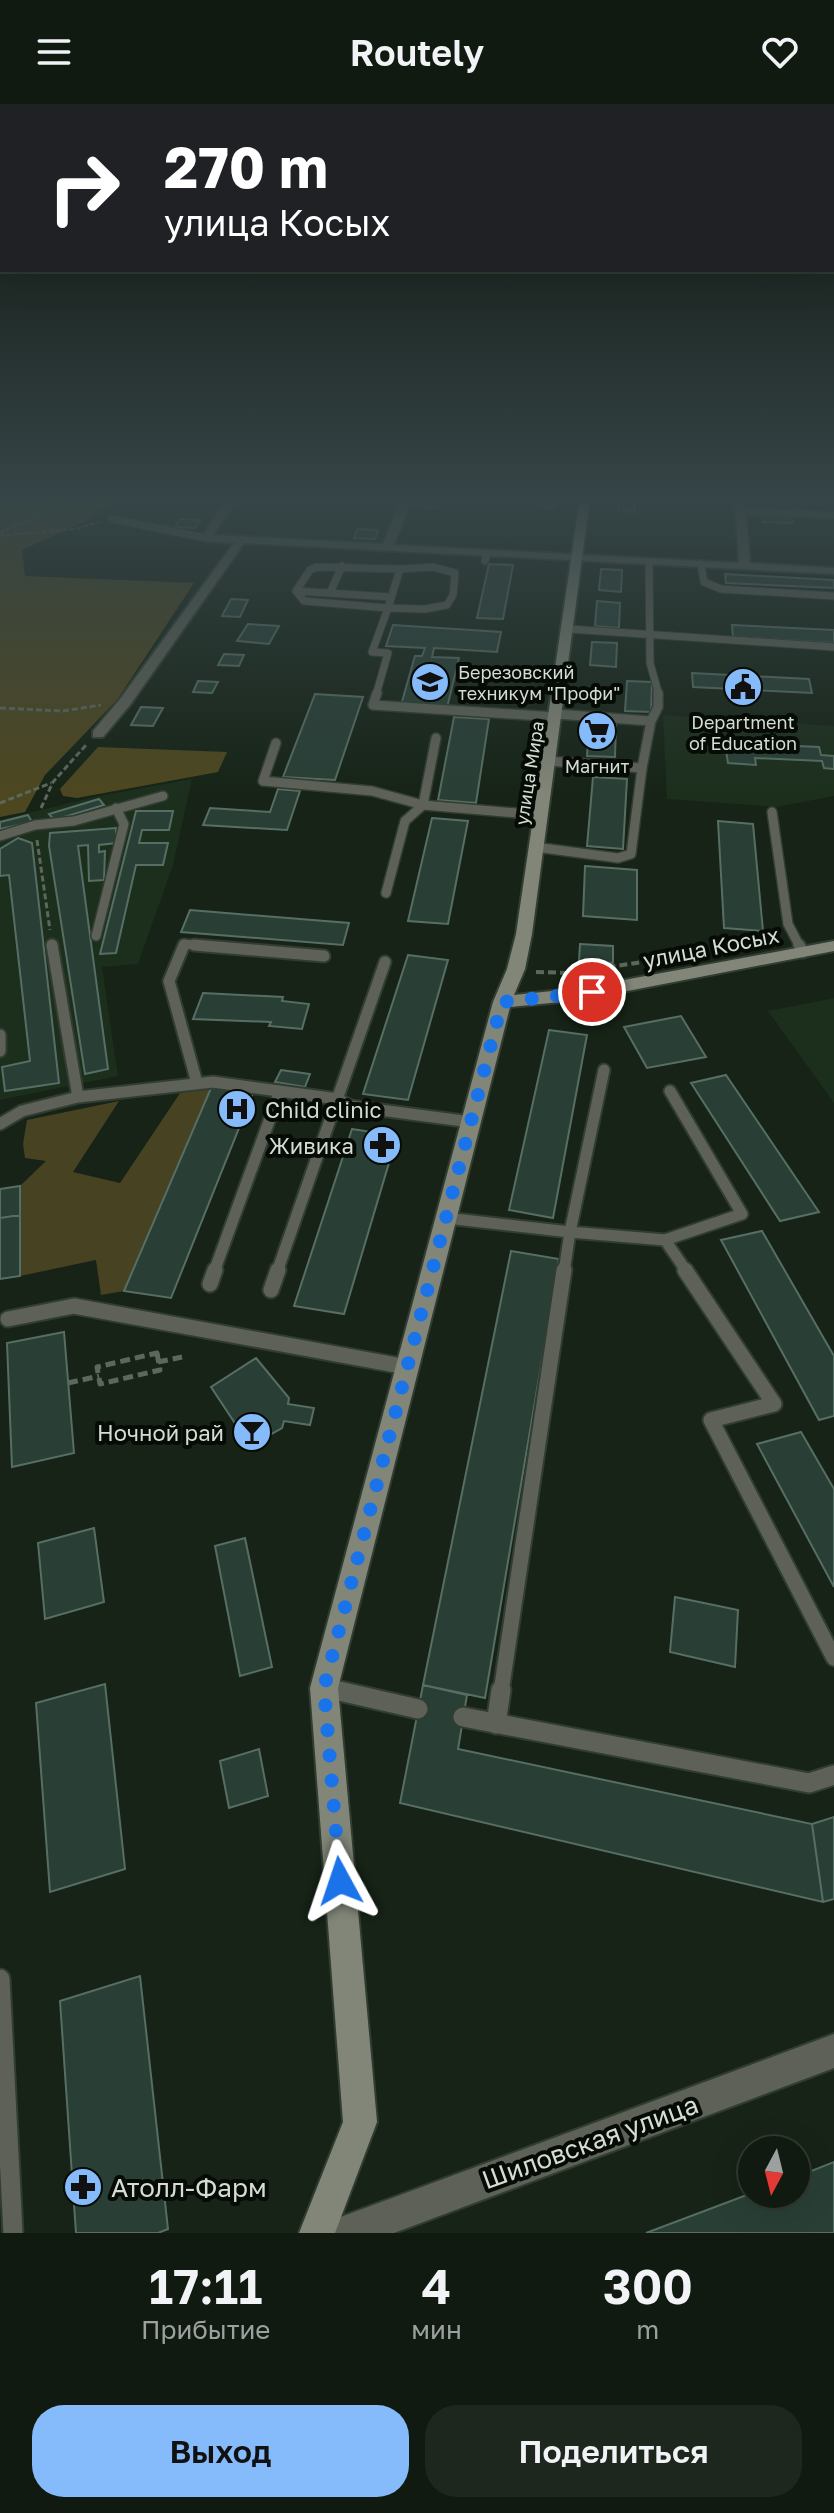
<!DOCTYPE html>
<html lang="ru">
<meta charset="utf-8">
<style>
body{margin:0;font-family:"Golos Text",sans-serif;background:#1e271e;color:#f1f3f6;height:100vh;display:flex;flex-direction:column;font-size:30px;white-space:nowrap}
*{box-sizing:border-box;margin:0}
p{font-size:26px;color:#9ca19f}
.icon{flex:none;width:44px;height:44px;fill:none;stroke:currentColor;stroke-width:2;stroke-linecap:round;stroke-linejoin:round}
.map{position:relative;height:2129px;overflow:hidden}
.panel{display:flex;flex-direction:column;background:#101a10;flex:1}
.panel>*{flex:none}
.guide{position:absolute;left:0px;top:0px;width:834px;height:168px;box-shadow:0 8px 32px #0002,0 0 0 2px #303830;background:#202124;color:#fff;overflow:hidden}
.needle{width:52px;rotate:187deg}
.buttons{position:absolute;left:738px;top:2032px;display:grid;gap:16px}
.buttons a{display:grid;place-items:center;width:72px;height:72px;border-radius:50%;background:#101a10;box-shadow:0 8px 32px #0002,0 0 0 2px #303830;font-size:40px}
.pin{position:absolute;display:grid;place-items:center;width:68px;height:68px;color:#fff;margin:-34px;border:4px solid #fff;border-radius:50%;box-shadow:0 2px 8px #0007}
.me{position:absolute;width:88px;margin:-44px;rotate:355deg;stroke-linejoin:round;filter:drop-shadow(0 0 6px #0008)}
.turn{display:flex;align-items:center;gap:28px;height:168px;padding:0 32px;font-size:36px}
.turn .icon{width:104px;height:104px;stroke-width:2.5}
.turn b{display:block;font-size:56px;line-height:68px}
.eta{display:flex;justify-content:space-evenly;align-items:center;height:136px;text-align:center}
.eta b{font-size:48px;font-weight:600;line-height:56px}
.button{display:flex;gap:16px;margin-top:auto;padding:16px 32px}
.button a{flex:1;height:92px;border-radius:32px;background:#86bbfb;color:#111;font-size:32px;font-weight:600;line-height:92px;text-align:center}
.button a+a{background:#1e271e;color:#f1f3f6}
header{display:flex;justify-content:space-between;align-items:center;height:104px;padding:0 32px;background:#101a10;font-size:36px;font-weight:600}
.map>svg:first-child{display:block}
</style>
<header><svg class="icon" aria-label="menu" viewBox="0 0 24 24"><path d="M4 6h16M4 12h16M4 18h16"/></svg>Routely<svg class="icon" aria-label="heart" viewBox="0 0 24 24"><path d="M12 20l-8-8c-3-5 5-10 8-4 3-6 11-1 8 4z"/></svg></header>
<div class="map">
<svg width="834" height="2129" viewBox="0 0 834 2129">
<rect width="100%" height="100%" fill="#162316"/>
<path fill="#1c2e1c" d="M663,611l171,11v70l-57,11 -110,-8z
M192,675l-19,86 -35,99 -36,3 16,109 -118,24v-280l94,-23z
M834,894v105l-66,-92z"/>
<path fill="#474222" d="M211,984l-87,203 -23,4 -5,-35 -76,16v-90l26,-25 -21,-3 -2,-14 4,-24 92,-19 -46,71 47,11 60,-90z"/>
<path fill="#4d4720" d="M0,394l116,1 -30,22 -64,29 3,26 169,7 -77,117 -72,75 -20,37 -25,5z
M98,643l129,5 -9,20 -141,26 -14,-2 -3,-7z"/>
<path fill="#293f35" stroke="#576e64" stroke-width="2" d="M539,394h16l-1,10 -16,-1z
M423,395l17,1 -3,8 -17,-1z
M618,396h17v12l-17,-1z
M762,412l29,1 2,6 -30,-1z
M180,415l20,1 -5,8 -20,-1z
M357,425l21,1 -3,9 -21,-1z
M489,460l24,1 -10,54 -26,-1z
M601,465l21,1 -1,22 -22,-2z
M725,470l109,6v8l-108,-5z
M231,495l17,1 -8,17 -18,-1z
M597,497l23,2 -1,25 -24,-2z
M248,520l31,2 -10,18 -32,-3z
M393,521l108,7 -4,20 -63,-4 -2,9 27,1 -12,50 -46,-3 14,-49h7l3,-8 -39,-2z
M732,521l102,5v13l-101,-6z
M592,538l25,1 -1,24 -26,-2z
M224,550l20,1 -5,11 -21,-1z
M692,569l117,6 3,14 -119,-6z
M198,577l20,1 -6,11 -19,-1z
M627,577l25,1 -1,30 -26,-1z
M315,590l48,3 -28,83 -52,-3z
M141,603l22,1 -10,18 -22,-1z
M454,613l35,2 -13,84 -38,-3z
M589,619l27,1 -1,33 -28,-1z
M753,640l66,3 2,8 13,1v13l-10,-1 -2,-7 -67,-3 1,7 -28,-2 -2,-12 28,1z
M593,673l34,2 -4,70 -36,-3z
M278,685l22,2 -13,39 -84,-5 7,-17 60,4z
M99,695l5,6 -50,15 -5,-6z
M136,707h37l-4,19h-27l-3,13h29l-5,22h-27l-20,88 -16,1z
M28,711l4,7 -32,7v-7z
M432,714l36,3 -20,103 -40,-3z
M718,717l35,3 10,107 -39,-3z
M116,724v15l-17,2v7l6,-1 -1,29 -15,1 -1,-36 -10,1 30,223 -23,5 -36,-228 1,-13z
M18,734l14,5 27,240 -54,8 -3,-24 28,-6 -21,-186 -9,1v-27z
M585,762l52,4v50l-54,-4z
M190,806l159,13 -6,22 -162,-13z
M580,840l33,2v17l-34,-2z
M408,851l40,5 -40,140 -45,-6z
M203,889l80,4 -1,4 27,3 -7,25 -33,-3 2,-4 -78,-3z
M681,912l25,41 -59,11 -23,-41z
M549,926l38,5 -34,183 -44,-8z
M281,966l29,4 -5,13 -30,-5z
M726,971l93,137 -39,9 -89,-138z
M211,984l42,5 -82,205 -47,-7z
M352,1025l45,7 -53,178 -50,-8z
M20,1082v29l-20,3v-29z
M20,1111v61l-20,3v-61z
M762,1127l72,125v60l-15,4 -98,-180z
M511,1147l48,8 -74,439 -62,-13z
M64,1228l10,121 -62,14 -5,-124z
M256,1254l33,40 -1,6 26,4 -4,17 -26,-4 -2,7 -32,18 -39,-59z
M801,1328l33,57v98l-77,-143z
M94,1424l10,74 -59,17 -7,-76z
M245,1434l27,129 -32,9 -25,-130z
M675,1493l63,13 -3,57 -65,-15z
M105,1580l20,185 -75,23 -14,-189z
M423,1581l44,10 -9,54 354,75 11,78 -423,-99z
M259,1645l9,47 -39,12 -9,-47z
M834,1713v82l-11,3 -11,-78z
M140,1872l28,253 -10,4h-82l-16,-232z
M834,2058v71h-188l106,-40 44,1v-17z"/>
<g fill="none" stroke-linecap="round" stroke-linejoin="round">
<defs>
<path id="lane-far4" d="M112,415l94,19
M485,457l2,-7
M649,458l1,101 9,32
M701,460l3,18 17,7 113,7
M296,487l95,6
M330,489l12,-27
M388,504l37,1 22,-4 6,-10 2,-22 -22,-6 -33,2
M388,504l-84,-7 -8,-10 14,-21 7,-3 83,2
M388,504l12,-39
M569,525l265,18
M376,591l12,-42 -16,-1 16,-44"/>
<path id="lane-far3" d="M377,589l-4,12 183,12
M556,610l95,7 -9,47
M651,617l7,-14v-14
M276,639l-13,38 109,10 51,14 117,10
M772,708l16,112 12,23
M0,732l35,-11 39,-4 89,-25
M535,743l83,11 13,-4 11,-86 -94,-7
M386,789l19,-72 18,-16 13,-67
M96,832l28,-112 -8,-16
M183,843l1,-3 34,3"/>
<path id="lane-far2" d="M52,841l26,152
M184,841l-15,36 28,102
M194,841l130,11
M799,841l4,7
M0,931v16
M604,966l-34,162 95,8 77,-26 -72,-123
M0,1020l22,-13 56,-14 135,-15 125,17 12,7 121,16
M446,1114l124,14 -6,40
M665,1136l22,32
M214,1168l66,-181
M277,1168l108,-310"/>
<path id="lane-far1" d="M685,1166l89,134 -63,16 123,238
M210,1180l5,-14
M271,1186l7,-20
M8,1215l66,-13 333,61
M324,1584l19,4
M501,1588l63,-422"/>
<path id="lane" d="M335,1586l83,19
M463,1613l346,66 25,-8
M496,1620l5,-34
M0,1875l13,254"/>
<path id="street" d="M228,394h10l-25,37 170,9 19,-46h10l-18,47 345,18 -4,-65h10l1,10 88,4v6l-88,-4 4,49 84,5v6l-590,-31 -114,162 -27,32h-10v-6l27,-32 114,-156 -28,-2 -5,-3z
M834,1930v34l-440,165h-66l5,-13 13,-5z"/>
<path id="secondary" d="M580,394h10l-58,436 -7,35 -11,26 67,-7 253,-47v10l-253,49 -71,7 -172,681 39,434 -42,111h-36l44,-111 -33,-434 183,-686 14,-33 9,-35z"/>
</defs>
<use href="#lane-far4" stroke="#313d31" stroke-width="9"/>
<use href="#lane-far3" stroke="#313d31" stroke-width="12"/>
<use href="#lane-far2" stroke="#313d31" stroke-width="15"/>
<use href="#lane-far1" stroke="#313d31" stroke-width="19"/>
<use href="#lane" stroke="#313d31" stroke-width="23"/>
<use href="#street" stroke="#313d31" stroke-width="4"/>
<use href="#secondary" stroke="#313d31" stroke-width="4"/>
<path stroke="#5c685c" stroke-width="2" stroke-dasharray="5 2" stroke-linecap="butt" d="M95,394l12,10
M0,429l80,-35
M0,432l76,-7 23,-7"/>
<path stroke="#5c685c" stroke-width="3" stroke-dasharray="6 3" stroke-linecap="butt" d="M0,604l63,3 38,-6
M0,699l51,-20
M41,704l12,-26 33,-37
M37,736l13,90"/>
<path stroke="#5c685c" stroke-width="4" stroke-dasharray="8 4" stroke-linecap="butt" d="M536,868l34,1 112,-17"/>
<path stroke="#5c685c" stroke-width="5" stroke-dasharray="10 5" stroke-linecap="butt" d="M157,1249l3,17 -60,14 -3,-17z
M158,1258l24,-5
M68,1279l31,-7"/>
<use href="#lane-far4" stroke="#5e6158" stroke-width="7"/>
<use href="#lane-far3" stroke="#5e6158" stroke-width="9"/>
<use href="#lane-far2" stroke="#5e6158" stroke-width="11"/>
<use href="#lane-far1" stroke="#5e6158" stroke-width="15"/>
<use href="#lane" stroke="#5e6158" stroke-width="19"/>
<use href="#street" fill="#5e6158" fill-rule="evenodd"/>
<use href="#secondary" fill="#828678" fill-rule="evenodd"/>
</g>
<linearGradient id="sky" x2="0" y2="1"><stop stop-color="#0c130c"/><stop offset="0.57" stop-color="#364547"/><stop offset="1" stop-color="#364547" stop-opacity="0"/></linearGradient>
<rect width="834" height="692" fill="url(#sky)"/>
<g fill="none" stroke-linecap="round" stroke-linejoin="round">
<path stroke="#1a73e8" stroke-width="14" stroke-dasharray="0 25.2" d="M340,1777l-16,-193 178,-686 90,-10"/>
</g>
<defs>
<symbol id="university-disc" viewBox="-11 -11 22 22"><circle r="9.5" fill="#86bbfb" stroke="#060b06"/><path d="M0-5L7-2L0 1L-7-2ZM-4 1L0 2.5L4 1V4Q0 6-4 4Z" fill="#111"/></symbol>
<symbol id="civic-disc" viewBox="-11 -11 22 22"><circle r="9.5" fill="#86bbfb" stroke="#060b06"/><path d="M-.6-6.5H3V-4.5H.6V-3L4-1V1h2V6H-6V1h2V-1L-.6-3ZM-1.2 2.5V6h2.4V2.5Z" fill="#111"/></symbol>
<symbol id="supermarket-disc" viewBox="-11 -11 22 22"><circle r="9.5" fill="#86bbfb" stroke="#060b06"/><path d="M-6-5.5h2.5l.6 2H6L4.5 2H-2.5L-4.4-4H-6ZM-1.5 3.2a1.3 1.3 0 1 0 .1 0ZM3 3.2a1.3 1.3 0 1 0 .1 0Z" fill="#111"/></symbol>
<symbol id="hospital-disc" viewBox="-11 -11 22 22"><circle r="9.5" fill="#86bbfb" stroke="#060b06"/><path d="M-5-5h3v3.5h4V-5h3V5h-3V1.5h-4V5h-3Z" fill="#111"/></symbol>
<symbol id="pharmacy-disc" viewBox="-11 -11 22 22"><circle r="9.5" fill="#86bbfb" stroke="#060b06"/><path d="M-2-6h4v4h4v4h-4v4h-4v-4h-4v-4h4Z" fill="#111"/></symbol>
<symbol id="bar-disc" viewBox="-11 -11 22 22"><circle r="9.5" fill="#86bbfb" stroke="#060b06"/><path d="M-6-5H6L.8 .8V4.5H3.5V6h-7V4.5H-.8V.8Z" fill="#111"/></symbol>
</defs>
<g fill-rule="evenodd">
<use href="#university-disc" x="408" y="556" width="44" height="44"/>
<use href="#civic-disc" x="721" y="561" width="44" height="44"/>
<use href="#supermarket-disc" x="575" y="605" width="44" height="44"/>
<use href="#hospital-disc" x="215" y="983" width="44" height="44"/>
<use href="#pharmacy-disc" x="360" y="1019" width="44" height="44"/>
<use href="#bar-disc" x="230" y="1306" width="44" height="44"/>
<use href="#pharmacy-disc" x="61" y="2061" width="44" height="44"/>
</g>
<g text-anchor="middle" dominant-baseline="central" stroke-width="8" stroke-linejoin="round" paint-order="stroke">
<g font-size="18" fill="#d4ddd4" stroke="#060b06">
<text x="458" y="568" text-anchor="start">Березовский<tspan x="458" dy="21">техникум "Профи"</tspan></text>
<text x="743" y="618">Department<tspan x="743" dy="21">of Education</tspan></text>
<text x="597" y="662">Магнит</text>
</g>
<g font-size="18" fill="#d4ddd4" stroke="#060b06">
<text transform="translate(529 669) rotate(-81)">улица Мира</text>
</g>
<g font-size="22" fill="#d4ddd4" stroke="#060b06">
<text transform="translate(711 843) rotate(-11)">улица Косых</text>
</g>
<g font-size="22" fill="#d4ddd4" stroke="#060b06" text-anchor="end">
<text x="265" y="1005" text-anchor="start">Child clinic</text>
<text x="354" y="1041">Живика</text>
<text x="224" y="1328">Ночной рай</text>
</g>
<g font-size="26" fill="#d4ddd4" stroke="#060b06">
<text transform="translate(590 2038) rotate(-20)">Шиловская улица</text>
</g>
<g font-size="26" fill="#d4ddd4" stroke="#060b06" text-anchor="start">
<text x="111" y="2083">Атолл-Фарм</text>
</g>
</g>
</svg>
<div class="buttons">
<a><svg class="needle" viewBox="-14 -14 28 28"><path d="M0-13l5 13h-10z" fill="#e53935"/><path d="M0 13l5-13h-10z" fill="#9ca19f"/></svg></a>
</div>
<div class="pin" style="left:592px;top:888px;background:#d93025"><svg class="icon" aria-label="arrive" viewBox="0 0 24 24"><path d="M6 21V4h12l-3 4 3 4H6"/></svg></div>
<svg class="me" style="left:340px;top:1777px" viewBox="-20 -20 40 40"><path d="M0-17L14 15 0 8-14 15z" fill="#1a73e8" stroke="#fff" stroke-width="4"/></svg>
<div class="guide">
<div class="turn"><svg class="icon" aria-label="right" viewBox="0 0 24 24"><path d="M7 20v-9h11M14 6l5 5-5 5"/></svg><div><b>270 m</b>улица Косых</div></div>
</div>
</div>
<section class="panel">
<div class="eta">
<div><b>17:11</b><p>Прибытие</p></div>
<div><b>4</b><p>мин</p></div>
<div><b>300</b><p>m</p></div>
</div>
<div class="button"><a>Выход</a><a>Поделиться</a></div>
</section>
